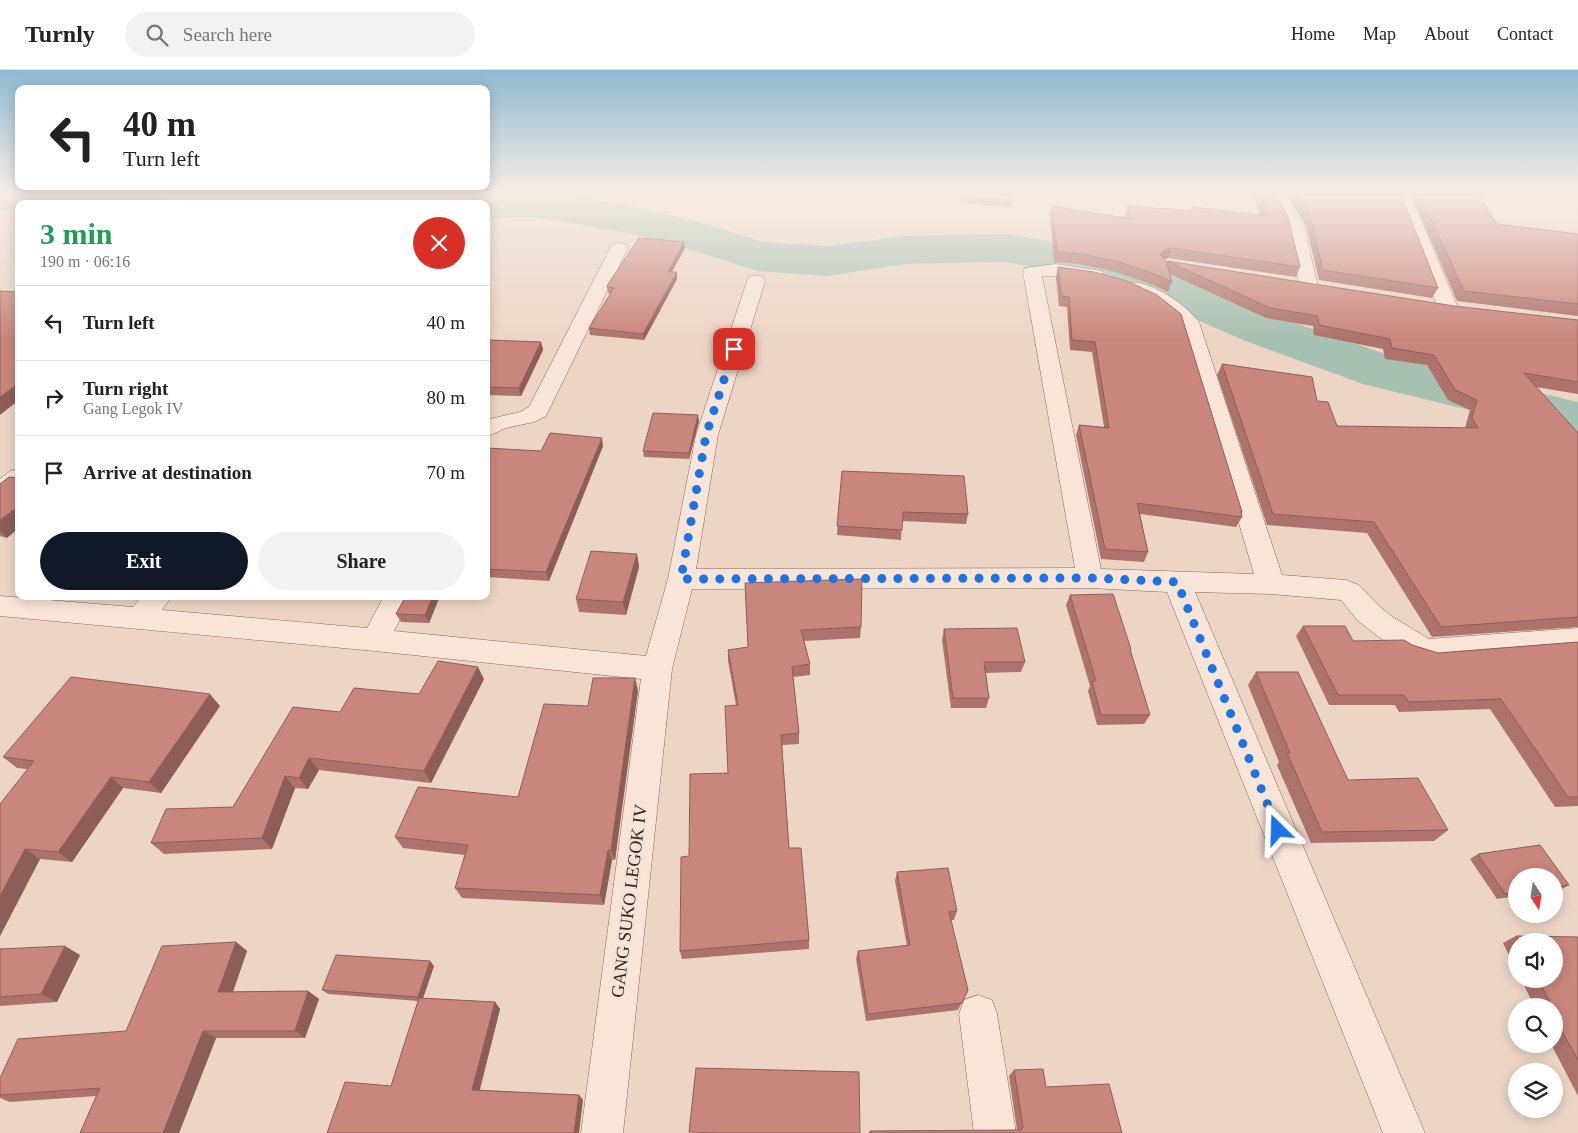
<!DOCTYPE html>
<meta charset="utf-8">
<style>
body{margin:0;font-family:"Times New Roman",serif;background:#f2f2f2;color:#222;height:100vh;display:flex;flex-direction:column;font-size:19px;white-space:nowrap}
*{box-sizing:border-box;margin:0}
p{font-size:16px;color:#767676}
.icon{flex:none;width:28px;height:28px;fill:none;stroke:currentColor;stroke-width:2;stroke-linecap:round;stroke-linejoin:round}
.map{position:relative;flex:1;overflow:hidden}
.sheet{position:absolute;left:15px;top:130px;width:475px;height:400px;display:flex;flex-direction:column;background:#fff;border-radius:10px;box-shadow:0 2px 12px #0003}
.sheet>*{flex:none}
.hud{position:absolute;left:15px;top:15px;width:475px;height:105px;border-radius:10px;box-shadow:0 2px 12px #0003;background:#fff;color:#222;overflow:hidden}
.needle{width:32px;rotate:168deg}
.controls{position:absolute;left:1508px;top:798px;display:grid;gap:10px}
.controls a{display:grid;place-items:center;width:55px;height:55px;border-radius:50%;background:#fff;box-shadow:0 2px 12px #0003;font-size:25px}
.pin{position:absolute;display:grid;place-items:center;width:42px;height:42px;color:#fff;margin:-21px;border-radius:10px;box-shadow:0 2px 8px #0006}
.me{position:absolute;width:55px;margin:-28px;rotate:338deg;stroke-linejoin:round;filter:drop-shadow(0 0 4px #0008)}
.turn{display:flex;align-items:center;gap:18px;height:105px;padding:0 25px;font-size:22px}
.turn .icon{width:65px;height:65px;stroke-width:2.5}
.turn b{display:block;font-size:35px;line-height:42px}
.round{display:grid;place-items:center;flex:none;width:52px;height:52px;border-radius:26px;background:#f2f2f2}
.overview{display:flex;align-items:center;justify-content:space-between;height:85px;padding:0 25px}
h1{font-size:30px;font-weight:600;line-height:38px;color:#1e9e55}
.action{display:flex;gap:10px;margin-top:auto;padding:10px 25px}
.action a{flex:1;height:58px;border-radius:30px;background:#111827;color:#fff;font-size:20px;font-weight:600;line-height:58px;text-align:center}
.action a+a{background:#f2f2f2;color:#222}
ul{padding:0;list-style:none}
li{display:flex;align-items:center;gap:15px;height:75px;padding:0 25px;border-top:1px solid #e0e0e0}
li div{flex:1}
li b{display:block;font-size:19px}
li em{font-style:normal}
header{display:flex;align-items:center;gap:30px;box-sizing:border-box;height:70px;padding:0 25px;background:#fff;border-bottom:1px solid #e0e0e0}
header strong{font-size:24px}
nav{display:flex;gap:28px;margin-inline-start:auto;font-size:18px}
.search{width:350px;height:45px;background:#f2f2f2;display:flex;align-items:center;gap:12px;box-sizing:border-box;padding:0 18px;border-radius:28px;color:#767676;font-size:19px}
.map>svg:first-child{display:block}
</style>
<header>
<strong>Turnly</strong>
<div class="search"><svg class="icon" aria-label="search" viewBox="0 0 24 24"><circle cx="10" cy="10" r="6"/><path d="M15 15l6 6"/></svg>Search here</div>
<nav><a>Home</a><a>Map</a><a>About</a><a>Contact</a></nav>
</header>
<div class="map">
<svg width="1578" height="1063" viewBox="0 0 1578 1063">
<rect width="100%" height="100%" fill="#ecd5c5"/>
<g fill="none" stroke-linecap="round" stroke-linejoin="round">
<path fill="#a6c0b1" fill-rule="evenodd" d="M0,120l145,1 16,4 6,9h-148v6h-19z
M533,121l91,13 86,21 53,17 65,4 76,-10 102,-2 89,15 98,31 88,38 119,41 178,43v40l-21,-6 -31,-12 -163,-40 -120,-44 -86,-38 -72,-25 -79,-15 -102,2 -76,12 -70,-5 -82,-26 -53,-13 -90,-15 -47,1v-14h-21l5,-8 16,-4z"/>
<defs>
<path id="minor" d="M1394,120h14l1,2 49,116 -3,4 -7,2 -7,-2 -3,-4 -45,-116z
M1280,124l6,2 18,30 14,61 -2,4 -7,2 -7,-2 -2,-4 -14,-61 -14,-27 2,-3z
M619,173l6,1 3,4 -82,168 -12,6 -28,6 -20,9v-17l34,-8 9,-5 81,-159 3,-4z
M1056,194l46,7 2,4 -2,4 -7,2 -31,-5h-22l59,293 153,5 -74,-250 -23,-19 -30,-14 -2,-4 2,-4c21,-5 60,22 72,39l83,253 64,5 13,5 19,20 13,11 38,23 149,-11v22l-149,11 -25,-8 -25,-16 -21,-16 -17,-21 -70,-6 -76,-2 230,541h-42l-216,-541 -77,-4 -398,1 -20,80 -49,464h-42l60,-454 -266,-28 -375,-35v-20l133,11 9,-11h30l-10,14 205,18 17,-32h28l-18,35 252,25 22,-77 28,-144 51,-154 2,-4 7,-2 7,2 2,4 -47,154 -22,134 379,-1 -52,-296 2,-4z
M19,399v20l-10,8 -9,2v-20l10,-8z
M978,925l14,5 5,14 19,119h-42l-15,-119 5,-14z"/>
</defs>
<use href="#minor" stroke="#87665b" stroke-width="1"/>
<use href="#minor" fill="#f8e5d7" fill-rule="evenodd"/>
</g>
<path fill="#ad736b" d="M961,120l51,11 -2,6 -50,-4z
M1253,120h146l39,98 -6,10 -113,-18 -13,-54 -20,-32h-10l24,73 -4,10 -128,-19 -4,1 2,4 1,-2 287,45 124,14v74l-42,-7 42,46v194l-146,10 -65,-104 -100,-8 -50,-150 5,-11 95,37 20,25 128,2 5,-18 -22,-10 -21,-35 -42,-6 -2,-10 -69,-14 -1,-9 -47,-8 -96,-44 2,8 -4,10 -17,-8 -35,-12 -37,-8 -25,-2 -4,-46 2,-10 74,12 -1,-2 3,-10 63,4 1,-3 68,8z
M1409,120h67l21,34 81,10v82l-121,-15z
M684,172l1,6 -13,24 5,7 -33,61 -54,-5 -1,-7 22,-34 -3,-1 -1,-6z
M1058,197l184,245 -1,2 1,3 -6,10 -96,-13 8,38 -4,10 -43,-3 -25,-124 3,-10 25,2 -12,-75 -22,-2 -3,-43 -8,-1 -3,-29z
M541,272l2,8 -22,46 -35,-1v-51z
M699,351l-10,38 -45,-2 -1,-6z
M603,376l-54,135 -63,-4v-129l55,3z
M842,401l126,43 -2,10 -64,-3 -1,19 -64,-5z
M0,414l7,54 -7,-2z
M637,484l2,13 -13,48 -47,-3 -3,-13z
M745,513l116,44 -1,11 -56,3 6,23v11l-17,2 6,56v11l-17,1 7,103 20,92v9l-127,10 -2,-8 9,-95 39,-83 8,-68 -8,-44v-11l20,-3z
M1070,525l61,54 -1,2 20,64 -6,9 -47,1 -9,-34 2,-5 -24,-81z
M406,526h34l-11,27 -28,-1 -5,-8z
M1303,556l50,15 59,4 26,8 140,-11v164l-23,1 -65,-98 -91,3 -4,-7h-66l-33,-69z
M944,559l81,33 -4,10 -36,1 4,25 -3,10h-35l-9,-68z
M1256,602l92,108 100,50 -14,11 -123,2 -34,-78 2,-3 -31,-77z
M484,609l-53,104 -112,-13 -11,19 -13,-1 -23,61 -108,5 -13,-11 82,-36 107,-95z
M638,620l-23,170h-3l-8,45 -142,-7 -7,-10 10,-33 -62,-7 -8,-11 123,-40 70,-91z
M220,636l-59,87 -38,-5 -51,74 -32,-3 -40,77 27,-167 -10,-1 -14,-11z
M1540,775l29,40 -9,5 -6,1v-15h-38v20l-19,3 -27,-40 8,-5z
M897,802l60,39 -3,9h-3l17,70 -10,20 -92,11 -10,-62 2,-8 49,-5 -12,-65z
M1516,866l62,1v159l-27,-52h3v-38h-20l-13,-27h33v-38h-38v29l-13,-27z
M236,872l11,9 -14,41 75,-1 11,8 -14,39h-89l-37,95h-99l16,-37 -86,6 -10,-4v-20l126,-47z
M0,879l80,6 -23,47 -57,4z
M434,896l-11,32 72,4 5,7 -20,81 99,5 4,5 -192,-14 27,-85 -90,-7 -6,-4z
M1014,1000l32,17 76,46h-253l1,-2 147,-1 -8,-54z"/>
<path fill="#8d5e57" d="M684,172l1,6 -17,30v-6z
M1171,178l-3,10 -8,2v-5l4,-5z
M677,202v7l-33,61 -1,-6z
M541,272l2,8 -22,46 -2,-8z
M19,313v17l-19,15v-18z
M698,345l1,6 -10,38v-6z
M602,368l1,8 -54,135 -3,-9z
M19,436v22l-12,10 -7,-7v-11z
M637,484l2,13 -13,48 -3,-13z
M433,526h7l-11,27 -4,-8z
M478,597l6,12 -53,104 -7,-12z
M635,608l3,12 -23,170 -4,-10z
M210,624l10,12 -59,87 -12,-11z
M309,688l10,12 -11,19 -9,-11z
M285,706l10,12 -23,61 -10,-11z
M111,707l12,11 -51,74 -14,-10z
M25,779l15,10 -40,77v-40z
M608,780l4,10 -8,45 -4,-10z
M236,872l11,9 -17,49 -12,-8z
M65,876l15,9 -23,47 -16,-8z
M430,891l4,5 -12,35 -4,-4z
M308,921l11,8 -14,39 -10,-7z
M495,932l5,7 -22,86 -6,-5z
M203,961l13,7 -37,95h-16z
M579,1025l4,5 -4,33h-5z"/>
<path fill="#c9867c" stroke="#8d5e57" d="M962,120h49l1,11 -51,-4z
M1260,120h14l14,27 12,50 -129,-19 -7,2 -4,5 6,6 6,21 -18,-8 -35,-12 -37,-8 -25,-2 -5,-46 79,13 -3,-13 64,5v-4l75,9z
M1294,120h105l39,98 -115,-18 -13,-54z
M1418,120h58l21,34 81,10v70l-114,-13z
M639,168l45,4 -16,30h9l-34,62 -54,-6 25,-40 -7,-1 1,-3z
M1167,191l287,45 124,14v62l-54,-9 54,60v184l-137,10 -67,-105 -101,-8 -51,-150 90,13 5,24 11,1 9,24 141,2 -6,-10 5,-18 -22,-10 -21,-35 -42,-7 -2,-9 -71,-14 -1,-9 -48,-8z
M1058,197l36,5 33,9 30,14 24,19 61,198 -1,-1 1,6 -105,-14 11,49 -43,-3 -26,-124 30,3 -14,-86 -23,-2 -3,-43 -8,-1z
M0,221l19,1v91l-19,14z
M488,270l53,2 -22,46 -33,-1v-43z
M653,343l45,2 -9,38 -46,-2z
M550,363l52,5 -56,134 -60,-3v-121l55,3z
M842,401l122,5 4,38 -65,-2 -1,18 -65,-4z
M9,407l10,1v28l-19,14v-36z
M591,481l46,3 -14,48 -47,-3z
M862,509l-1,48 -60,3 9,34 -18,3 7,66 -18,2 8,113h12l8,92 -129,11 1,-94 8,-1 1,-82 38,-1 -3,-67 13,-1 -10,-55 20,-3 -3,-64z
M1113,524l18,55h-1l20,66h-49l-9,-34h4l-26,-86z
M406,526h27l-8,19 -29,-1z
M1303,556h42l8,15 51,-1 8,5 26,8 140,-11v155h-10l-67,-98 -92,3 -5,-7h-66z
M1017,558l8,34h-41l5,36h-36l-9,-69z
M438,591l40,6 -54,104 -115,-13 -10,20 -14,-2 -23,62 -111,5 15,-34 67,-2 60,-100 47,5 14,-24 65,6z
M1256,602h42l50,108 70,-2 30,52 -126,2 -35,-79h3z
M71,607l139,17 -61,88 -38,-5 -53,75 -33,-3 -25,47v-92l34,-43 -31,-4z
M593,608h42l-24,172h-3l-8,45 -145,-7 13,-43 -73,-8 23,-50 100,10 26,-93 44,2z
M1540,775l29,40 -15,2v-11h-38v16l-11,2 -27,-40z
M948,798l9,43 -8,1 19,78 -6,13 -94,11 -10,-63 52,-6 -13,-73z
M1516,866l62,1v123l-20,-36h3l-7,-15v-3h-2l-14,-27h16v-38h-35z
M236,872l-18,50 90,-1 -13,40h-92l-40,102h-83l20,-45 -100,7v-17l18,-39 108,-8 36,-85z
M65,876l-24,48 -41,3v-48z
M336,885l94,6 -12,36 -96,-7z
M419,928l76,4 -23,88 107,5 -5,38h-247l18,-51 46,4z
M696,998l163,4 1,61h-141l-30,-1z
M1043,999l3,18 63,-3 13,49h-252v-2l151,-1 2,-3 -9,-57z"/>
<linearGradient id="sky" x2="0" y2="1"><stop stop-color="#8db9d2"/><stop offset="0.45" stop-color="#f6ece5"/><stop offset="1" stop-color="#f6ece5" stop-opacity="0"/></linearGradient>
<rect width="1578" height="269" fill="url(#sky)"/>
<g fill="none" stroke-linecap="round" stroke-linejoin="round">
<path stroke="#1a73e8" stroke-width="9" stroke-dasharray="0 16.2" d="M734,279l-28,86 -25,144 409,-1 87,4 101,248"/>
</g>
<g text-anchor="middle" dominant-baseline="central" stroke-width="5" stroke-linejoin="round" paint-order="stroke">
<g font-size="18" fill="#37241f" stroke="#f4e2d4">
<text transform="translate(629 831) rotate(-83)">GANG SUKO LEGOK IV</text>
</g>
</g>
</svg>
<div class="controls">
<a><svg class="needle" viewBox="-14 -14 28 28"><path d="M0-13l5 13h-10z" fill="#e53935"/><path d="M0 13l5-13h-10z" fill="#767676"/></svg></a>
<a><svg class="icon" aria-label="sound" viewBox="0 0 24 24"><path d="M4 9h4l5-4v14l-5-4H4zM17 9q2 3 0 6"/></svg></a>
<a><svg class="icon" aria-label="search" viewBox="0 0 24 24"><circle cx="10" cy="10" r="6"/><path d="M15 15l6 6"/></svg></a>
<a><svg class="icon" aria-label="layers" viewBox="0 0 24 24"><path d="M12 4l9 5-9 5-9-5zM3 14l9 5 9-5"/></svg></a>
</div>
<div class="pin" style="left:734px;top:279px;background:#d93025"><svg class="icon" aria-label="arrive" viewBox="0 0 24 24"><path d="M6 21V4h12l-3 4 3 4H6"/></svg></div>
<svg class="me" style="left:1278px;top:760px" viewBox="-20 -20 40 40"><path d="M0-17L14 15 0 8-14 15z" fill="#1a73e8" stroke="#fff" stroke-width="4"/></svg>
<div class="hud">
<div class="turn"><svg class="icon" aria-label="left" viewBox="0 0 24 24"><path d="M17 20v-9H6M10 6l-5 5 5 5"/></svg><div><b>40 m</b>Turn left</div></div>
</div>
<section class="sheet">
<div class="overview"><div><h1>3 min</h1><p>190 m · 06:16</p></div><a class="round" style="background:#d93025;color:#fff"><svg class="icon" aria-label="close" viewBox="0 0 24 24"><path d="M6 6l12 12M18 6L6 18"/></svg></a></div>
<ul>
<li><svg class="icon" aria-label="left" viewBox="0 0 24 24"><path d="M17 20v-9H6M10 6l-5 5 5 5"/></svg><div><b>Turn left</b></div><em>40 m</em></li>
<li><svg class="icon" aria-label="right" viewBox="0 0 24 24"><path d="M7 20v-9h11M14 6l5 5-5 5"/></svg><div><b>Turn right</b><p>Gang Legok IV</p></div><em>80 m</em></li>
<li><svg class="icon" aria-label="arrive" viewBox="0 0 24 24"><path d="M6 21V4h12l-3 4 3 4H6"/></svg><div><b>Arrive at destination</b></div><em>70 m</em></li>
</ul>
<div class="action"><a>Exit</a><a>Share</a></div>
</section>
</div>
